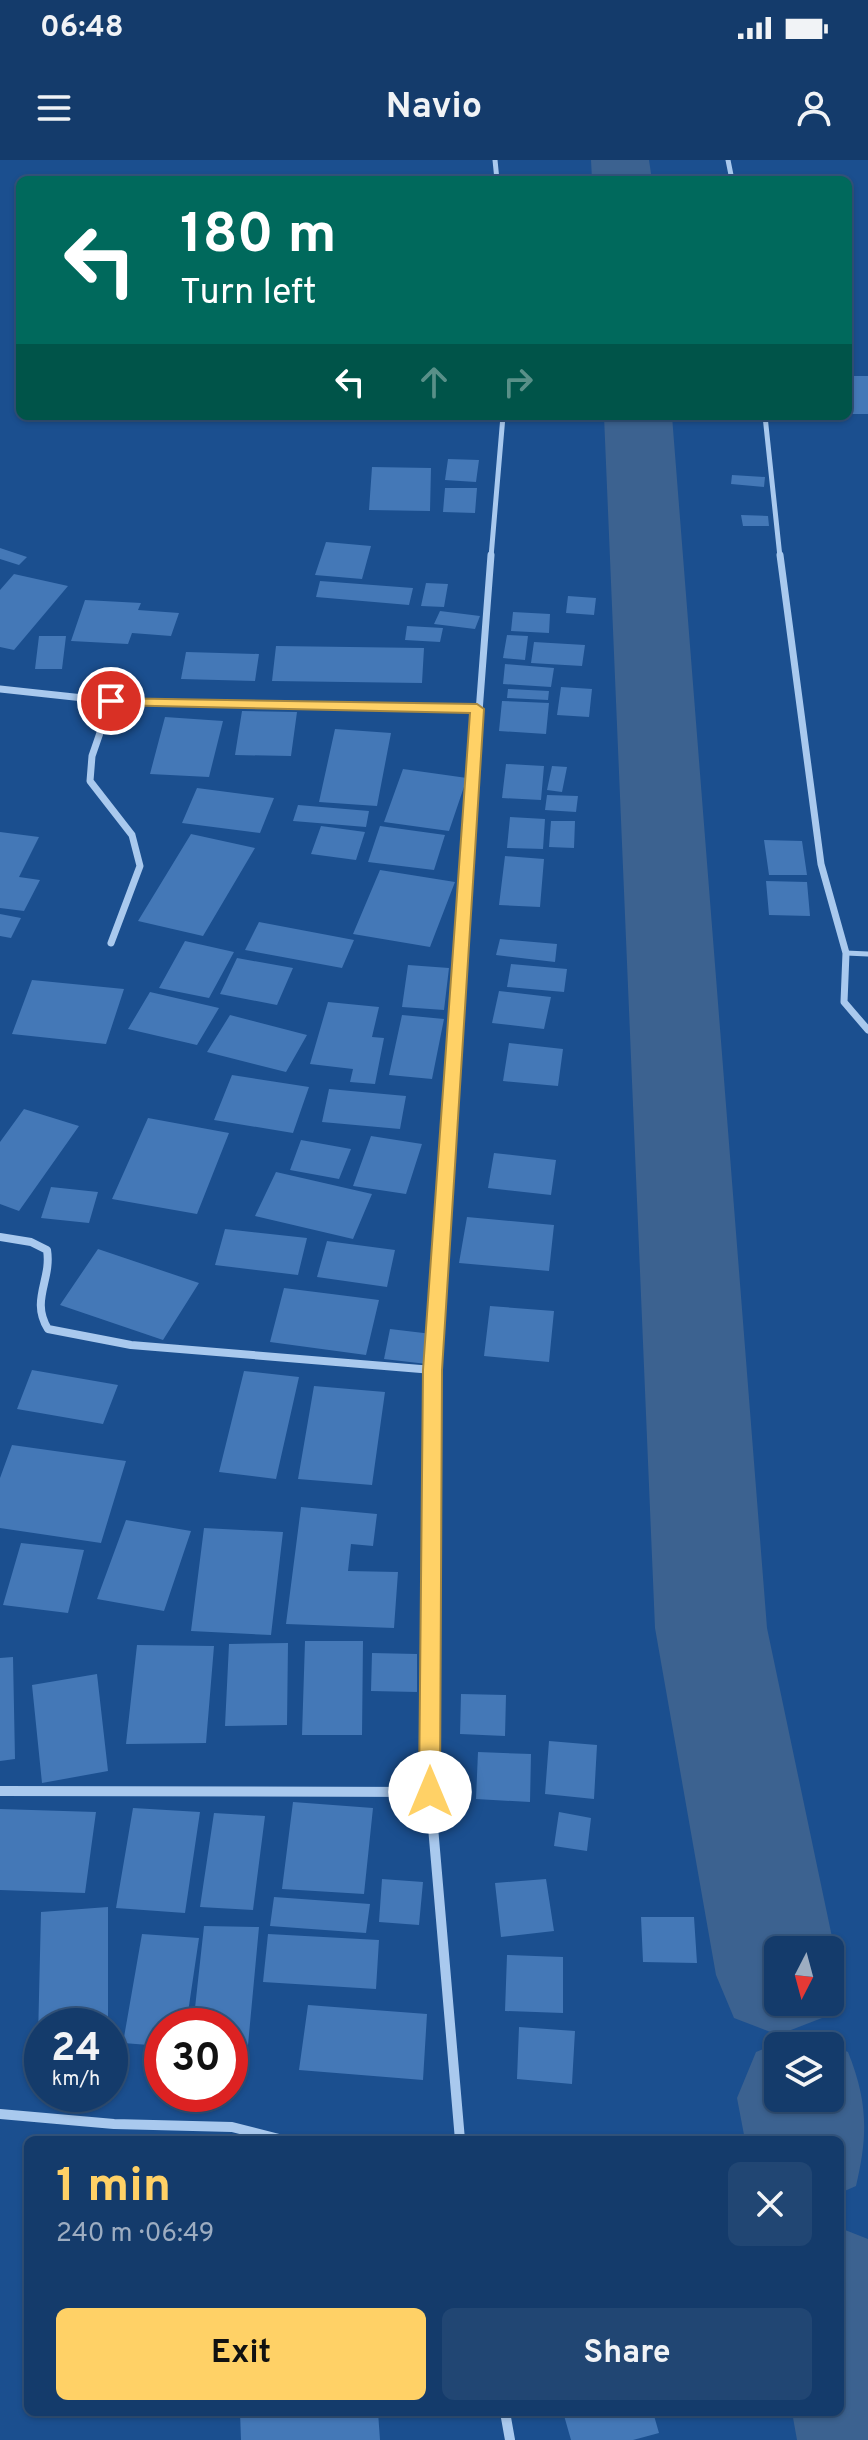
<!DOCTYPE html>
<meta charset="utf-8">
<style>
body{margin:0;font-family:Overpass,sans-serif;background:#214673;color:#f1f3f6;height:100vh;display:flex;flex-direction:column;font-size:30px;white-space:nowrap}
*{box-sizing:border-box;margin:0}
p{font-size:26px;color:#9dadc1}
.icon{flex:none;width:44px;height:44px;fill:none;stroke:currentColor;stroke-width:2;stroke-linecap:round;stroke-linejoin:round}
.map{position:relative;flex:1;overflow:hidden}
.sheet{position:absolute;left:24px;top:1976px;width:820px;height:280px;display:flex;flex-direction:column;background:#143b6b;border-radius:12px;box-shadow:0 2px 6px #0004,0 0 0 2px #33557e}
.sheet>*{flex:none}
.banner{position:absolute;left:16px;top:16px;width:836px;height:244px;border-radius:12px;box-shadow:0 2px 6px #0004,0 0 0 2px #33557e;background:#00695c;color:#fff;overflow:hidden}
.needle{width:52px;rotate:186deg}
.buttons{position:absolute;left:764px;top:1776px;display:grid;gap:16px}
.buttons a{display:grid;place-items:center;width:80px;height:80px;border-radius:12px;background:#143b6b;box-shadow:0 2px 6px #0004,0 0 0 2px #33557e;font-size:40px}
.speed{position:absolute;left:24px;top:1848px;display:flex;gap:16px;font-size:40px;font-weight:700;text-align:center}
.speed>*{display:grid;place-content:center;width:104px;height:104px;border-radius:50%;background:#143b6b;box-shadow:0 2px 6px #0004,0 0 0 2px #33557e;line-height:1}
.speed small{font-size:20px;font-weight:400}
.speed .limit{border:12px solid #d22;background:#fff;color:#111}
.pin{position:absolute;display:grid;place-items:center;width:68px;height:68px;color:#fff;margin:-34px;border:4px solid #fff;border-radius:50%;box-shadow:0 2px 8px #0007}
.me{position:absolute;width:88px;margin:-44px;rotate:0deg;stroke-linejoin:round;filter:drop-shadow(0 0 6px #0008)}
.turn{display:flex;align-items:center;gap:28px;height:168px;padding:0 32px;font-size:36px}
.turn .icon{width:104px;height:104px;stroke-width:2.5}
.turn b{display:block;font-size:56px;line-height:68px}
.lanes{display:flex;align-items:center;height:76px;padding:0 32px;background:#0003;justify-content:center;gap:40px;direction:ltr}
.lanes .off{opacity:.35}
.round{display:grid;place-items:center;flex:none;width:84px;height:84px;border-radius:12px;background:#214673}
.overview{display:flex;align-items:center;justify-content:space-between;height:136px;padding:0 32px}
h1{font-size:48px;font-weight:700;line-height:60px;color:#ffd166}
.action{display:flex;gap:16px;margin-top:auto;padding:16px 32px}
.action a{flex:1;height:92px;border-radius:12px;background:#ffd166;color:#111;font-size:32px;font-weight:700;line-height:92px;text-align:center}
.action a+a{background:#214673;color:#f1f3f6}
.status{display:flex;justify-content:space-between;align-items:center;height:56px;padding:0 40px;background:#143b6b;direction:ltr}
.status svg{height:22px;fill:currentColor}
header{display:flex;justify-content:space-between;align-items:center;height:104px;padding:0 32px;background:#143b6b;font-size:36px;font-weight:700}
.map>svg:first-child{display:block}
</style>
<div class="status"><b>06:48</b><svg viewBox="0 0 49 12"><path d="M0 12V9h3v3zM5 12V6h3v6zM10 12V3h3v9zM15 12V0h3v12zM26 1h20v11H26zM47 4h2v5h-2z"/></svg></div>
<header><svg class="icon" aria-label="menu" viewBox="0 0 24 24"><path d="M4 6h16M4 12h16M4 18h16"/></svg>Navio<svg class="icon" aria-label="person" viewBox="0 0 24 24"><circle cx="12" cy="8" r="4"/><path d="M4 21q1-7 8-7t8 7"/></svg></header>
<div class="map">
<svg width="868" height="2280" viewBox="0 0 868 2280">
<rect width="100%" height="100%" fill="#1b4f8f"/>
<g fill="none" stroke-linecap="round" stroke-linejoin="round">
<path fill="#3c6290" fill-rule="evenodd" d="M591,0h58l3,20h-60z
M604,256h68l95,1212 73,347 -10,24v-49h-52v52h51l-7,16 -44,17 -44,-17 -18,-43 -61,-347z
M802,1873l46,19c20,50 20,83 8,134l-16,7v-53h-95l-8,-42 19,-46zM778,1886h52v52h-52z
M840,2068l28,11v201h-71l-5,-28h48z"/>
</g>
<path fill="#4478b7" d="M848,216h20v38h-16z
M448,299l31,1 -3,22 -31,-2z
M372,307l59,1 -1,43 -61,-1z
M732,315l33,2 -1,10 -33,-3z
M445,328h32l-2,25 -32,-1z
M741,355l27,1 1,10h-26z
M326,382l45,4 -9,33 -47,-4z
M0,388l27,9 -8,8 -19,-6z
M14,414l54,12 -54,64 -14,-3v-57z
M320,421l93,7 -4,17 -93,-8z
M426,423l22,1 -4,23 -23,-1z
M568,436l28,2 -2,17 -28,-2z
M85,440l56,3 -3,7 41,3 -8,23 -39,-3 -4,11 -57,-3z
M440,451l40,5 -5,13 -41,-5z
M513,452l37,2 -1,19 -38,-2z
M407,466l36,2 -3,14 -35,-2z
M507,475l21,1 -3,24 -22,-2z
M39,476h27l-4,33h-27z
M534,482l51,3 -3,21 -51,-3z
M276,486l148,2 -2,35 -150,-2z
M186,492l73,2 -4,27 -74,-2z
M505,504l49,4 -3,19 -48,-3z
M561,527l31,2 -3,28 -32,-2z
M508,529l41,2 -1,9 -41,-2z
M502,541l47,2 -3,31 -47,-3z
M242,551l55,1 -6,44 -56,-1z
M165,557l58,4 -14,56 -59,-3z
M335,569l56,4 -14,73 -58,-4z
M506,604l38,2 -3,34 -39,-2z
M552,606l15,1 -5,25 -15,-2z
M403,609l64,9 -18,53 -65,-9z
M197,628l77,10 -14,35 -78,-10z
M547,635l31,1 -2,16 -31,-2z
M298,645l71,6 -3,16 -73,-6z
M510,657l35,2 -2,30 -36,-1z
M551,661h24l-1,27 -25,-1z
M321,666l44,6 -9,28 -45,-6z
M380,666l65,9 -11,35 -66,-8z
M0,672l39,5 -20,40 21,3 -16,31 -24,-3z
M191,674l64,14 -52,88 -65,-15z
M764,680l38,1 5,34h-38z
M505,696l39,3 -4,48 -41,-2z
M380,710l75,12 -25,65 -77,-13z
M766,721l41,1 3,34 -41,-1z
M0,754l21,4 -10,20 -11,-2z
M259,762l95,18 -12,28 -97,-18z
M500,779l57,5 -2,18 -59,-7z
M185,781l49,11 -25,46 -50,-10z
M237,798l56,10 -16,37 -57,-11z
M511,804l56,5 -3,23 -57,-5z
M408,805l41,3 -5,42 -42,-3z
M32,820l92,9 -18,55 -94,-10z
M499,831l52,6 -7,32 -52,-6z
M150,832l69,16 -22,37 -69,-16z
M328,842l51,5 -7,30 12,1 -9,46 -25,-2 3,-13 -43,-5z
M230,855l77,20 -21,37 -79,-20z
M402,855l42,4 -12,60 -43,-4z
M509,883l54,6 -5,37 -55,-5z
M232,915l77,12 -16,46 -79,-13z
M329,929l77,7 -6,33 -78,-7z
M24,949l55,17 -60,85 -19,-7v-62z
M148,958l81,15 -32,81 -85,-15z
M371,976l51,8 -16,50 -53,-8z
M301,980l50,9 -12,30 -49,-9z
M494,993l62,7 -5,35 -63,-7z
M276,1012l96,22 -19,45 -98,-23z
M51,1027l47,5 -9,31 -48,-5z
M467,1057l87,8 -5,46 -90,-8z
M225,1069l82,9 -9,37 -83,-10z
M327,1081l68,9 -8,37 -70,-10z
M98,1089l101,34 -36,57 -103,-35z
M284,1128l95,12 -13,55 -96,-13z
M490,1146l64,5 -5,51 -65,-6z
M390,1169l42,5 -5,30 -43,-5z
M32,1210l86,15 -15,39 -86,-15z
M244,1211l55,6 -23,102 -57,-7z
M314,1226l71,6 -13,93 -74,-6z
M12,1285l114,16 -25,82 -101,-15v-50z
M301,1347l76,7 -4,32 -22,-2 -3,27 50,1 -4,56 -108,-4z
M126,1360l65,11 -27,80 -67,-12z
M204,1368l79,4 -12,103 -80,-4z
M21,1383l63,7 -16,63 -65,-8z
M305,1481h58l-1,94h-60z
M288,1483l-1,82 -62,1 4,-82z
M137,1485l77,1 -8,97 -80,1z
M372,1493l45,1v38l-46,-1z
M13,1497l2,102 -15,2v-103z
M97,1514l11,97 -66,12 -10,-98z
M461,1534l45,1 -1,41 -45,-2z
M549,1581l48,4 -3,54 -49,-5z
M478,1592l53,2 -1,48 -54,-3z
M293,1642l80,6 -9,86 -82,-5z
M133,1648l67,4 -15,101 -69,-5z
M0,1649l96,3 -11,81 -85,-3z
M559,1652l32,6 -4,33 -33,-5z
M214,1653l51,3 -12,94 -53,-3z
M382,1719l41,3 -4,43 -40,-3z
M546,1719l8,52 -53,6 -6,-54z
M274,1737l96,7 -4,29 -96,-7z
M108,1747v119h-66v12l-4,1 3,-127z
M641,1757h53l3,46 -54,-1z
M204,1766l55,1 -11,118h-18v-19h-37z
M142,1774l57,4 -13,88h-24v20l-39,-3z
M268,1774l111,6 -3,49 -113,-7z
M507,1795l56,2v56l-58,-2z
M308,1845l119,9 -4,66 -124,-10z
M519,1867l56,4 -3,53 -55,-5z
M240,2252h138l2,28h-139z
M563,2252h90l6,21 -26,7h-62z"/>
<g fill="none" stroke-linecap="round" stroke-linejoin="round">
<path stroke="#a9c9ee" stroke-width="5" d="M846,793l22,1"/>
<path stroke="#a9c9ee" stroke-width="5" d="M495,0l2,20
M728,0l4,20
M765,256l15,141
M491,397l12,-141"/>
<path stroke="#a9c9ee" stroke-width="7" d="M780,395l41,309 25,89 -2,49 24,28
M0,529l111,12 366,8
M111,541l-19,55 -2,25 42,54 8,31 -29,77
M453,892l38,-497"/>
<path stroke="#a9c9ee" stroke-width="8" d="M0,1077l31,5 16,8c5,30 -17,50 1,79l83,16 302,25
M431,1510l2,-300 20,-320"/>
<path stroke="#a9c9ee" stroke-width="10" d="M431,1508l-1,124 30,348
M0,1631l430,1
M0,1954l114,10 118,3 51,13
M505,2252l5,28"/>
</g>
<path fill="#ffd166" stroke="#a68842" stroke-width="2" d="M106,538l371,6 7,5 -42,661 -2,422 -3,7 -7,3 -8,-3 -3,-7 4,-422 47,-657 -359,-8 -5,-1z"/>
</svg>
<div class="buttons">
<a><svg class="needle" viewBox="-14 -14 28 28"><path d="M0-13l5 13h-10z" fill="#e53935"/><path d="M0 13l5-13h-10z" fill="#9dadc1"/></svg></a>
<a><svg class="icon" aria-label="layers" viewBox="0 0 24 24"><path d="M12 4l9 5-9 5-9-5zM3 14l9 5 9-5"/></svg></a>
</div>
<div class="speed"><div>24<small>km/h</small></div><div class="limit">30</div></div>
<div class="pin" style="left:111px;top:541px;background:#d93025"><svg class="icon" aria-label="arrive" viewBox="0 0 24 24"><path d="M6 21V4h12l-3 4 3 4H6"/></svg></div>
<svg class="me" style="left:430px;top:1632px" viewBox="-20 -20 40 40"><circle r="19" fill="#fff"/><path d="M0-13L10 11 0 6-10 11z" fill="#ffd166"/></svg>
<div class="banner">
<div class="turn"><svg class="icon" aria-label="left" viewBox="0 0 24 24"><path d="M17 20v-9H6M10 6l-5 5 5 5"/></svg><div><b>180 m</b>Turn left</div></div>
<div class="lanes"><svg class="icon" aria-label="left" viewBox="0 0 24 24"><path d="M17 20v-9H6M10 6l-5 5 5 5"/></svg><svg class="icon off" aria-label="ahead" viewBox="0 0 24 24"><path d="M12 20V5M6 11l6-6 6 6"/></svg><svg class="icon off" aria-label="right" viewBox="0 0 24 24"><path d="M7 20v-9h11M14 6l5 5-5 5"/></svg></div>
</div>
<section class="sheet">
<div class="overview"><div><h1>1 min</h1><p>240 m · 06:49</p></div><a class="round"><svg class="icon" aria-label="close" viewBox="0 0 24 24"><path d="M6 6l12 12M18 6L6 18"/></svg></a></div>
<div class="action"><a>Exit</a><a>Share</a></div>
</section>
</div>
